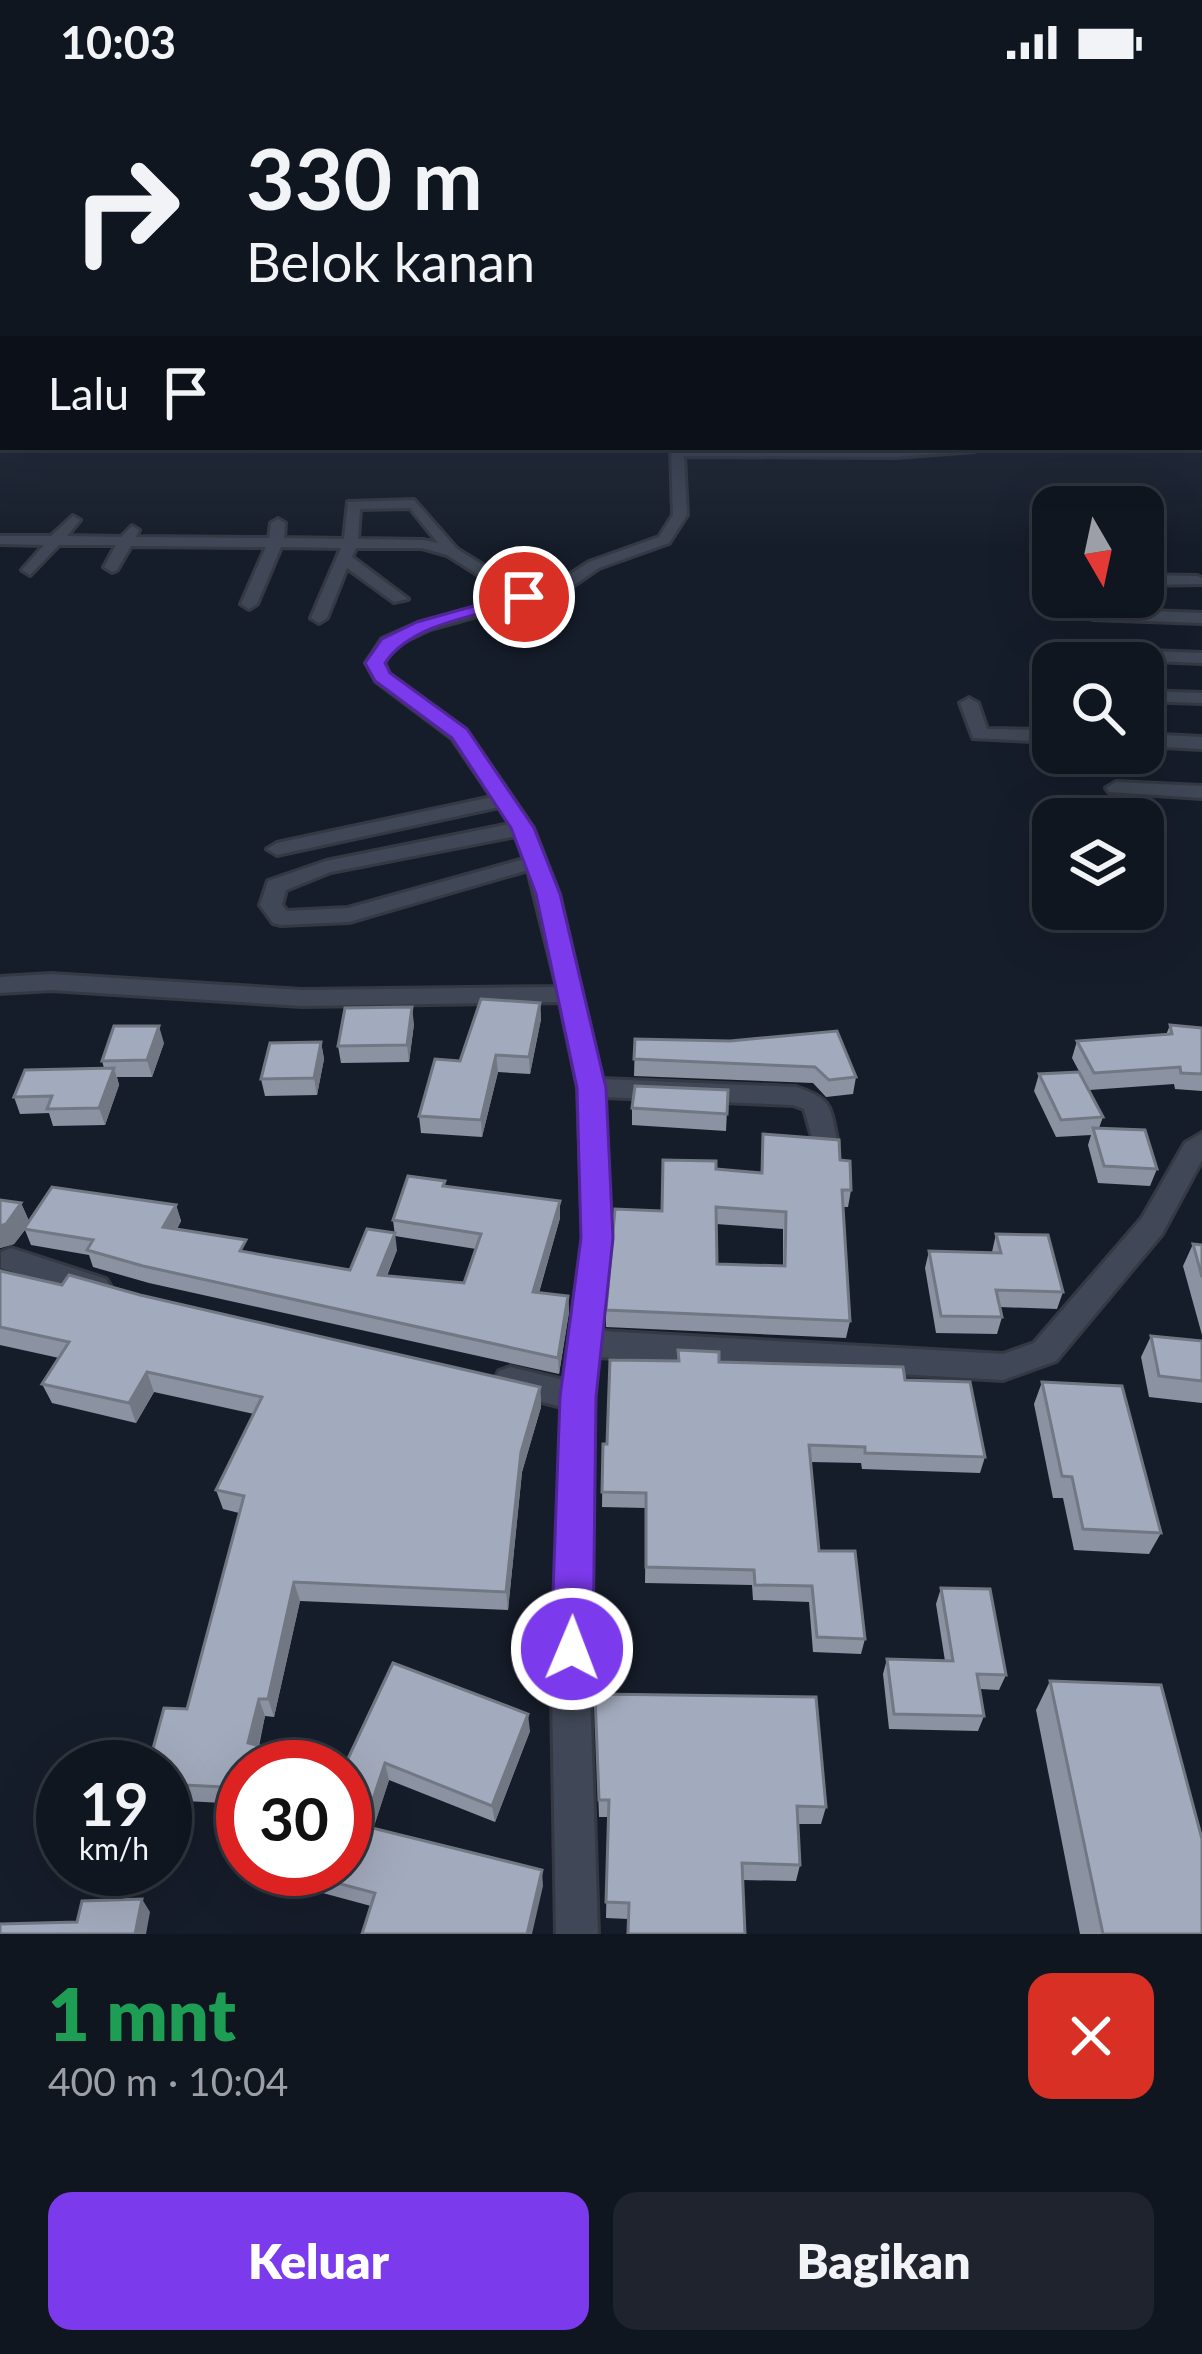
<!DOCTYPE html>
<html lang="id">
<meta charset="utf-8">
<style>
body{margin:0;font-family:Lato,sans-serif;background:#1e232d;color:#f1f3f6;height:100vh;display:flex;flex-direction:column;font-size:45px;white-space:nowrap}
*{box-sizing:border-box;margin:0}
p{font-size:39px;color:#9c9fa5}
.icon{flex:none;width:66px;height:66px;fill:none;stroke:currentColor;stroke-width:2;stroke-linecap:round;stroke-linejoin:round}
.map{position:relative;height:1850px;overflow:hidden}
.panel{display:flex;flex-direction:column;background:#101620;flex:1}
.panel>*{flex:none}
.guide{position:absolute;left:0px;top:0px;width:1203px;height:366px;box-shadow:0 12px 48px #0002,0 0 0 3px #30353e;background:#101620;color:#f1f3f6;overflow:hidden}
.needle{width:78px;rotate:171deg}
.buttons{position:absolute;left:1032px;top:402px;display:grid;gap:24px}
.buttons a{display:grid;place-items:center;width:132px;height:132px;border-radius:24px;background:#101620;box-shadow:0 12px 48px #0002,0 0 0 3px #30353e;font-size:60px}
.speed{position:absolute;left:36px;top:1656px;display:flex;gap:24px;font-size:60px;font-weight:700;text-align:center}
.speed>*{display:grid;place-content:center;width:156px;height:156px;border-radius:50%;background:#101620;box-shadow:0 12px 48px #0002,0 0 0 3px #30353e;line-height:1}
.speed small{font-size:30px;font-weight:400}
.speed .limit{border:18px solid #d22;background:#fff;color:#111}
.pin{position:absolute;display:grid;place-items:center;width:102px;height:102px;color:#fff;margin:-51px;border:6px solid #fff;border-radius:50%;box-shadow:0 3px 12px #0007}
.me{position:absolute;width:132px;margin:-66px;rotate:1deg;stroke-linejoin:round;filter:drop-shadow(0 0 9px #0008)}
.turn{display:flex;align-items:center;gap:42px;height:252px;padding:0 48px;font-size:54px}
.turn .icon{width:156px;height:156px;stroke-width:2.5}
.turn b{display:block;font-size:84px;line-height:102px}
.then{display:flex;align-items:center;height:114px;padding:0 48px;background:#0003;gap:24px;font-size:45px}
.round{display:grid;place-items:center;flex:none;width:126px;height:126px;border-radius:24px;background:#1e232d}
.overview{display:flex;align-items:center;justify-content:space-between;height:204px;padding:0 48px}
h1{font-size:72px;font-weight:800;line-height:90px;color:#1e9e55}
.cta{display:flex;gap:24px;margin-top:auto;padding:24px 48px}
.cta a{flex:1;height:138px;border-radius:24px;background:#7c3aed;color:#fff;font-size:48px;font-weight:800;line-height:138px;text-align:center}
.cta a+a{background:#1e232d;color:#f1f3f6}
.status{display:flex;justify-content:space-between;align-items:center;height:84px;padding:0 60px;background:#101620;direction:ltr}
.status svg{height:33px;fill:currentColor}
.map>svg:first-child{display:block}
</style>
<div class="status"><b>10:03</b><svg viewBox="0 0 49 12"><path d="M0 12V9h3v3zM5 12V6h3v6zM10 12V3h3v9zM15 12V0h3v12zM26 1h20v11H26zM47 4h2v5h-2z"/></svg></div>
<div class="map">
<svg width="1202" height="1850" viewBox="0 0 1202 1850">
<rect width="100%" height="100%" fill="#161d2a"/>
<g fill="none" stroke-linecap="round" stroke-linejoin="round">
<defs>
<path id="minor" d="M0,210h3v6h-3z
M1200,223h2v6h-2z
M0,234h3v6h-3z
M0,274h3l-3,7z
M671,363h309l-6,4 -78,6 -212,-1 3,59 -18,28 -70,25 -35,24 -134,37 -36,17 -10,17 5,11 77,56 67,98 26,66 43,185 194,8c38,12 34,21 42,57l-4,7h-18l-12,-42 -11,-4 -189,-8 7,141 -10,93 402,23 31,-11 108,-125 43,-75 17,-10v27l-40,74 -106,127 -53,19 -405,-23 -4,40 -4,294 8,243h-42l-4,-243 10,-284 -63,-16 -5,-10 5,-10 11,-4 54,13 19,-142 -5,-150 -18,-86 -258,4 -251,-16 -51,3v-16l51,-3 251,16 255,-3 -29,-117 -179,52 -68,3 -8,-2 -13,-18 8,-24 58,-20 184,-37 -11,-17 -222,48 -10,-6 10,-6 215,-46 -40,-59 -76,-57 -10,-18 16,-24 36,-16 95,-26 -66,-42 -25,-7h-66l-4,9 56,42 -14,3 -47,-34 -20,50 -8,5 -8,-5 30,-70 -60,-1 -24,57 -8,5 -8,-5 25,-57 -135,-1 -14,24 -5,2 -8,-5 12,-22h-57l-29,30 -8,-5 22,-25 -44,-1v-8h51l22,-20 7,4 -13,16 54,1 11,-11 7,4 -3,7 133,1 2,-15 7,-4 7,4 -1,15 60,1 4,-37 66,-2 43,49 71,44 24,-7 37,-24 70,-25 14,-22zM410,424l28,35 -15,-3 -65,-1 2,-30zM516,752l8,23 -176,49 -61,3 -5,-6 4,-15 45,-18z
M1053,460v13l-7,-4 2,-8z
M1143,491l54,1 5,2v6l-59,1z
M1061,513h16l3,6 15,6 107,4v10l-109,-4 -26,-10z
M1093,565l109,4v10l-98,-4 2,4h-18l-3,-9z
M1143,607l59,2v10l-59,-2z
M969,614l9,5 9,26 66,1v12l-80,-4 -13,-35z
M1143,650l59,3v12l-59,-3z
M1116,698l86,4v12l-93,-6 -3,-4z
M11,1164l95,31 5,8 -5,8 -10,4 -95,-31v-16z"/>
</defs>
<use href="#minor" stroke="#353944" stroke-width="6"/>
<use href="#minor" fill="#404857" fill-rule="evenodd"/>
</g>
<path fill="#8b93a3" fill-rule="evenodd" d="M540,919l1,16 -11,55 -32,-2 -16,65 -61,-4 -2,-17 41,-55z
M414,940l-5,38 -68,1 -3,-17z
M1170,941l32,3v63l-27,-2 -1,-5 -85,6 -17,-32 5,-17 89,-6z
M635,955l95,2 126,36 -3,17 -27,3 -13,-14 -179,-7z
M321,958l3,17 -7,36 -52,1 -4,-17z
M164,959l-12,34h-35l2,8 -14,40 -52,1 -4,-13 -29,1 -6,-17 90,-29 -2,-7z
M1039,990l64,43 -4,11 58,41 -7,17 -52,-3 -10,-38 3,-10 -35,2 -22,-46z
M728,1006l-2,41 -94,-6v-17z
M763,1050l77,26 11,30 -3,17h-5l7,114 -4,17 -240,-11v-17l56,-99 54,-42 45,4zM716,1140l67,5v37l-66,-2z
M446,1102l114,15v17l-21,75 29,3 1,16 -10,62 -410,-91 -56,-16 -4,-12 -58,-10 -6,-15 -11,14 -14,4v-48l21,3 8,18 147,-16 5,16 -4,8 72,24 101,17 47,-20 -10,26 77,7 12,-34 -81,-13 -2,-16z
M996,1150l67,58 -6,17 -57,-2 2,10 -5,17 -61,-1 -11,-65 4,-17 63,1z
M1193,1160l9,1v90l-19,-69z
M0,1187l62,14 78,10 400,92 1,20 -19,65 -14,138 -208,-9 -26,116 -9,-1 -6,30 -16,21v37l-78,-4v-33l22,-58 52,-196 -16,-4 -7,-19 38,-76 -100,-22 -18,31 -84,-20 -10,-19 17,-26 -59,-13z
M1151,1252l51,5v62l-53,-6 -8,-40z
M719,1278l186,18 80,77 -5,16 -118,-4 -1,-6 -50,-1 8,89 46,88 -4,15 -48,-2 -4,-50 -56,-2 -1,-15 -107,-2 1,-75 -44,-1 1,-63h4z
M1042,1298l119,151 -12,21 -75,-4 -11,-52h-10l-19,-94z
M941,1504l65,87 -7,15 -19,-1 4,27 -6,15 -89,-2 -6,-55 4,-15 58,2 -9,-57z
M1050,1597l152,253h-122l-44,-224z
M595,1610l231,113 -5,17h-23l2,41 -4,16 -53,-1 -115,39 -22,-1 2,-101h-9z
M530,1647l-35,91 -106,-42 -16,49 170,57 -172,20 -134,-36 -8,-16 14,-35v50h102v-102z"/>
<path fill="#717884" d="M540,919l1,16 -11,55 -1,-17z
M412,923l2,17 -5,38 -2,-17z
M159,942l5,17 -12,34 -5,-17z
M321,958l3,17 -7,36 -3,-17z
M496,971l2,17 -16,65 -1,-17z
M114,984l5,17 -14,40 -6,-17z
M560,1117v17l-26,91 -1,-17z
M21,1119l9,20 -16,21 -14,4v-22z
M176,1121l5,16 -12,23 -6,-17z
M395,1149l2,17 -17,41 -2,-16z
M568,1212l1,16 -10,62 -1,-16z
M147,1288l7,20 -18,31 -7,-20z
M540,1303l1,20 -19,65 -14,138 -2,-18 15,-140z
M294,1498l6,19 -26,116 -6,-18z
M259,1615l6,17 -10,44 -7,-17z
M528,1630l2,17 -35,91 -3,-16z
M385,1679l4,17 -20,62 -5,-16z
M542,1786l1,16 -11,48h-5z
M142,1815l8,13 -4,22h-11z"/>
<path fill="#a2abbd" stroke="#717884" stroke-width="3" fill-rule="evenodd" d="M481,915l59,4 -11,54 -33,-2 -15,65 -62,-4 16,-57 25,2z
M412,923l-5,38 -69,1 7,-38z
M1170,941l32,3v46l-21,-1 -1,-6 -86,6 -17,-32 95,-7z
M114,942h45l-12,34 -45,1z
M837,947l19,46 -27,3 -14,-13 -181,-8 1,-20 95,2z
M321,958l-7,36 -53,1 9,-36z
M114,984l-15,40 -52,1 5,-13 -38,1 11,-27z
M1079,988l24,45 -42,3 -22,-46z
M635,1002l93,4 -1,24 -95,-6z
M1093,1044l52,2 12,39 -53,-3z
M763,1050l76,6 1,20 10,1 1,29h-9l8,131 -244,-11 9,-101 47,2 1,-51 53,1v8l46,4zM716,1123l70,5 -1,54 -68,-2z
M408,1092l37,5 -2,5 117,15 -27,91 35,4 -10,62 -415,-92 -56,-16 6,-10 -69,-11 28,-42 124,18 -13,22 83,13 -6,11 110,19 17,-41 28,4 -17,42 86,8 17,-49 -88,-14z
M0,1116l21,3 -15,21 -6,2z
M996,1150l52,1 15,57 -67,-2 6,27 -61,-1 -12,-65 72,2z
M1193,1160l9,1v32z
M0,1187l62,14 7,-10 71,20 400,92 -19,65 -15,140 -212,-10 -26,117h-9l-11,44 95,24h-100v21l-78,-4v-17h-17l16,-59 23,1 57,-213 -28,-6 46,-93 -115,-25 -18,31 -87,-19 27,-42 -69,-15z
M1151,1252l51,5v40l-43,-5z
M678,1266l41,2v10l184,5 2,13 65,2 15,75 -120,-4v-6l-56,-2 10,106h36l10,88 -48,-2 -5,-51 -57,-1 -1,-15 -108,-3v-74l-44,-1 1,-48h4l3,-84 69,1z
M1042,1298l80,4 39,147 -78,-4 -11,-52 -10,-1z
M941,1504l49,1 16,86 -29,-1 7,42 -90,-2 -7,-55 66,2z
M393,1579l135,51 -36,92 -107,-43 -21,63 178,44 -15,64h-165l13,-41 -91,-24h61l-1,-102z
M1050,1597l111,4 41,154v95h-99z
M595,1610l221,3 10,110 -29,-1 3,59 -58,-2 3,71h-117l1,-31 -23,-1 3,-102h-10z
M243,1735v39l-14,-4z
M142,1815l-7,35h-135v-10l77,-2 5,-21z"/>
<linearGradient id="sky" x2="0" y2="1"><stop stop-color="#0c1017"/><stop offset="0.44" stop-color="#364055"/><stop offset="1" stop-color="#364055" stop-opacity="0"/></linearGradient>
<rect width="1202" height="464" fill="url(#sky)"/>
<path fill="#7c3aed" stroke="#51269a" stroke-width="3" d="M524,508l6,2v7c-45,13 -118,21 -145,62l5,10 77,56 67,99 26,66 46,194 7,150 -17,159 -3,252 -6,15 -15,6 -15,-6 -6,-15 9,-252 21,-159 -4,-150 -41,-194 -25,-66 -59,-90 -77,-57 -10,-18 17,-24 35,-17z"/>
</svg>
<div class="buttons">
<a><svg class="needle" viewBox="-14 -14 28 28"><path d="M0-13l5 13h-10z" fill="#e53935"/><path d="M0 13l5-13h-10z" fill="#9c9fa5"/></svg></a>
<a><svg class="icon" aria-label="search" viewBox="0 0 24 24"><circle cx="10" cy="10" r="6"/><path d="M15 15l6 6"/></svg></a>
<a><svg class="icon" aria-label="layers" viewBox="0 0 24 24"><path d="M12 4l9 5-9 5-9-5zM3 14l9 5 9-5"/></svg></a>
</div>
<div class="speed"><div>19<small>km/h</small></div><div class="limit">30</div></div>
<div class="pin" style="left:524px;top:513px;background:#d93025"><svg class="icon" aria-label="arrive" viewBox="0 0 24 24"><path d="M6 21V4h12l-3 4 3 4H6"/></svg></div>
<svg class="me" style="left:572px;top:1565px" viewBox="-20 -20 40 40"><circle r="17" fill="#7c3aed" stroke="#fff" stroke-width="3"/><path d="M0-11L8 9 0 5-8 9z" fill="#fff"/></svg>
<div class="guide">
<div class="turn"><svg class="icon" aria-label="right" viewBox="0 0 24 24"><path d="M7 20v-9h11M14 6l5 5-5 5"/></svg><div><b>330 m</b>Belok kanan</div></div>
<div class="then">Lalu<svg class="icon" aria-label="arrive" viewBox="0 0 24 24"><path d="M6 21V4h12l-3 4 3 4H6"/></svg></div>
</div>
</div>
<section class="panel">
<div class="overview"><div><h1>1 mnt</h1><p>400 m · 10:04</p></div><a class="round" style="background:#d93025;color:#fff"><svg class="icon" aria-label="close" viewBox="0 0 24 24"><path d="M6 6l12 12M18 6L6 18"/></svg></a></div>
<div class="cta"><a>Keluar</a><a>Bagikan</a></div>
</section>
